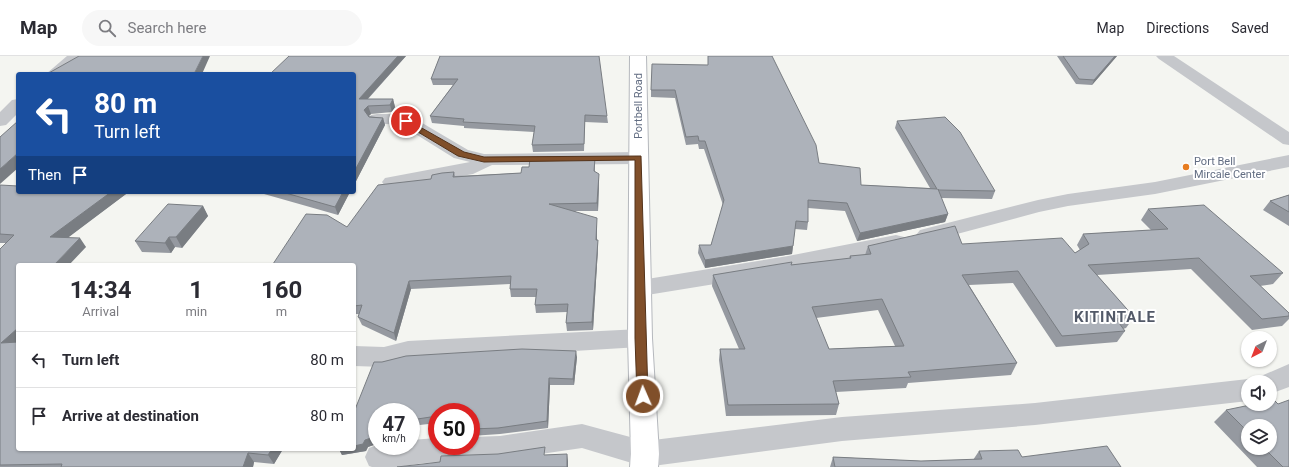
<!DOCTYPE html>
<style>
body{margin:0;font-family:Roboto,sans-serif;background:#f7f7f7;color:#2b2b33;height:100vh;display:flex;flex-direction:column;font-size:15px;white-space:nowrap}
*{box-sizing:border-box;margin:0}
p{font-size:13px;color:#7c7c81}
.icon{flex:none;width:22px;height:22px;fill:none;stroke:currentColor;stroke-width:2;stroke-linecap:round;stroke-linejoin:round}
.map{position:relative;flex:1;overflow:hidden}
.drawer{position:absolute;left:16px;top:207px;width:340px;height:188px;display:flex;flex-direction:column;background:#fff;border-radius:4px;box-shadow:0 1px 3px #0004}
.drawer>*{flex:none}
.guide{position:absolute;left:16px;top:16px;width:340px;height:122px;border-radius:4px;box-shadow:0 1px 3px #0004;background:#1a4fa0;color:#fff;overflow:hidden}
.needle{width:26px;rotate:222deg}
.tools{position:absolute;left:1241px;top:275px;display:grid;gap:8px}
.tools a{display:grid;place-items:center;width:36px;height:36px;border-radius:50%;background:#fff;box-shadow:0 1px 3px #0004;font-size:20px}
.speed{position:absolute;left:368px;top:347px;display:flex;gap:8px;font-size:20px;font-weight:700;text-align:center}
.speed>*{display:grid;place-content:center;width:52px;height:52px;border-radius:50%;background:#fff;box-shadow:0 1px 3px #0004;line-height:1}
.speed small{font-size:10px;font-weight:400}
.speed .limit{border:6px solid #d22;background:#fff;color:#111}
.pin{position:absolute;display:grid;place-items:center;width:34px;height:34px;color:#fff;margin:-17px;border:2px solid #fff;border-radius:50%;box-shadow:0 1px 4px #0007}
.me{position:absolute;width:44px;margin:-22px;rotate:358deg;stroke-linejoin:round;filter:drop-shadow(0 0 3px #0008)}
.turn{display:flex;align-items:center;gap:14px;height:84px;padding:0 12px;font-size:18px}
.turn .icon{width:52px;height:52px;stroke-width:2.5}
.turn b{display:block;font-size:28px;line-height:34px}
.then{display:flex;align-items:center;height:38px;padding:0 12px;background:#0003;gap:8px;font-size:15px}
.eta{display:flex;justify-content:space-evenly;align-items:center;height:68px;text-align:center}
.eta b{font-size:24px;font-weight:700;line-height:28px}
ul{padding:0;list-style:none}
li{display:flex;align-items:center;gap:12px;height:56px;padding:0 12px;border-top:1px solid #e1e1e2}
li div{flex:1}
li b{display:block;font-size:15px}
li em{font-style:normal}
header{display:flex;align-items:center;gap:24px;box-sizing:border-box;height:56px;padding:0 20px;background:#fff;border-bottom:1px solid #e1e1e2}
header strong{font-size:19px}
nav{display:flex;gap:22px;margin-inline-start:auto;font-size:14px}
.search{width:280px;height:36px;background:#f7f7f7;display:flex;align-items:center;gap:10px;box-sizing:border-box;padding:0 14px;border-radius:22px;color:#7c7c81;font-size:15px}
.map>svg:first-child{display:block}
</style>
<header>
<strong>Map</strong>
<div class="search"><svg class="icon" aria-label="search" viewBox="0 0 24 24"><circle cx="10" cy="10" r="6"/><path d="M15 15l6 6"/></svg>Search here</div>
<nav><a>Map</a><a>Directions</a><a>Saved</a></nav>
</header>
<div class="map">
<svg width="1289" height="411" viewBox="0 0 1289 411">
<rect width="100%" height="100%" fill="#f4f5f1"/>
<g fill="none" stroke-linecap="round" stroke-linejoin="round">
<defs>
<path id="major" d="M630,0h16l6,282 7,116 -1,13h-28l1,-13 -3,-116z"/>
</defs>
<use href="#major" stroke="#b5b8bd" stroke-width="2"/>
<path fill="#c5c7cb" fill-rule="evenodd" d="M67,0h17l-20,18h-18z
M1156,0h18l115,76v13l-6,-1 -124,-85z
M18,43v14l-12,12 -6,1v-14l12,-12z
M377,58h18l17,3 56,33 16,4 155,-2 7,2 2,4 -2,4 -7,2 -147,1 -19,9 -81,14 -7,-2 -3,-4 3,-4 85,-16 -16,-4 -53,-33 -30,-2 -3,-4 3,-4z
M1289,99v12l-134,27 -87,12 -29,6 -112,30 -7,-2 -4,-5 4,-5 118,-30 30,-6 87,-12z
M896,179l8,2 3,5 -3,5 -116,25 -147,24 -8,-2 -3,-6 3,-6 8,-2 147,-24z
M640,273l9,2 3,7 -3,7 -9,2 -232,14 -24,6 -30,-1v-20l30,1 24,-6z
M1289,308v23l-19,7v-12h-13l4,-6z
M1248,323l8,3h-8v19l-213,24 -193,16 -197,26 -63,-19 -82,12 -76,3 -26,4h-26l-3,-1 -4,-9 4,-9 8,-3 34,1v-6l26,-2v8h34v-9l29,-1 82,-12 63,17 197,-24 193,-14z"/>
<use href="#major" fill="#fff" fill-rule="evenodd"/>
</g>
<path fill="#9599a0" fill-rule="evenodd" d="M289,0h117l-38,43h25l2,8 -3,5 -21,2 -3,2 15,2 2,7 -31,60z
M440,0l167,60 1,7 -23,-1 -1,29 -51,1 -1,-7 2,-13 -70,-4v-2l-32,-3 -2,-7 23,-31h-20l-2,-6z
M708,0l111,107 42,22 69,3 -35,-60 2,-7 98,70 -3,8 -51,-1 7,16 -3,8 -88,19 -12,-30 -37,-3v14l-1,8 -12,-1 -3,25 -87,14 -7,-15 1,-8h12l12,-40 -19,-56h-5l-1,-5 -12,1 -11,-47 -24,-1v-7l57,-25z
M1057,0h60l-25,29 -16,-1z
M595,102v14l4,10 -1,29h-23l22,15v14l1,8 -5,82 -26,1 -1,-8 1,-11 -31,1 -1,-8 1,-8h-25l-1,-8v-5l-99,5 -15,52 -34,-16 -4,-8 1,-3h-5v-49h-80l-1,-1 74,-37 84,-48 23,-7 1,4 66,-3 8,-6z
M0,129l18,7h107l1,2 -58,43 18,10 -68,18v184h265l-9,15 -20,-2 -1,5h-253v-218l6,-6h-6z
M257,136h93l-12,23z
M1289,139v31l-26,-16 7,-9z
M203,150l5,10 -26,32 -7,-1 -4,6 -29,-1 -7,-11z
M1148,153l135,64 -10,11 -13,2 29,27v6l-7,7 -30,4 -61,-61 -94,6 37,42 -8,11 -3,1 2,2 -8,11 -61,5 -43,-64 -44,2 48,78 -6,12 -103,8 -2,5 -70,4 3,12 -3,11 -110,1 -7,-56 1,-11h19l-27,-63 1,-11 78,-10 58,-6 1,-3 15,-1 3,-9 94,-2 113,9 5,-3 -3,-5 6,-11 68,-4 -10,-10zM878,254l17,36 -66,3 -13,-31z
M577,301l-3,28h-24l-2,43 -48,6 -29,2v-24h-34v11l-26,3v-14h-34v32l-9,3 -2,4 -24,4 -3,-6 43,-87z
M1278,348l11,63h-32l-43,-45 12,-12zM1248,370l22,22h-22z
M979,395l43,6 99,10h-291l3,-10 88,4 52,-1z"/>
<path fill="#797d82" d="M203,0h7l-8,18h-8z
M398,0h8l-45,50 -2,-7z
M1115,0h2l-25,29 2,-5z
M393,43l2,8 -3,5 -2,-7z
M368,50l3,8 -4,4 -3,-8z
M383,62l2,7 -31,60v-13z
M18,97v15l-18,16v-15z
M599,118v8l-1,29 -1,-8z
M111,136h14l1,2 -69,52 -7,-9z
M343,136h7l-12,23 -3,-8z
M203,150l5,10 -26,32 -6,-11z
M948,158l-3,8 -88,19 3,-8z
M597,162v30l-1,-8z
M169,181l6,10 -4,6 -6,-10z
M80,182l6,9 -17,18h-15z
M598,184v8l-5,82 -1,-8z
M793,190l-1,8 -87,14v-8z
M409,225l2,8 -15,52 -2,-8z
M18,272v17l-17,-2z
M576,295l1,6 -3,28 -1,-6z
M549,322l1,7 -2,43 -1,-7z
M374,381l2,7 -8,3 -2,4 -24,4 -3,-6h15v-3l11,-6z
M272,393h11l-9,15 -6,-9z
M248,397l6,9 -1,5h-10z
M567,398l1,7v6h-1z"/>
<path fill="#adb2ba" stroke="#797d82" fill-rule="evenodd" d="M79,0h124l-9,18h-147z
M289,0h109l-39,43h34l-3,6 -22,1 -4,4 5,7 14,1 -29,54v-98h-84z
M440,0h159l8,60 -22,-1 -1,29 -52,1 3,-19 -72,-4 1,-3 -34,-3 28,-37h-27z
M708,0h64l44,89 3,18 41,5 1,17 76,4 -40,-68 48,-4 15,15 35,59 -57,-1v-1l10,25 -88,19 -13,-30 -39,-3v22l-12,-1 -3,25 -88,14 -6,-15h12l13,-45 -19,-59h-6l-1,-5 -12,1 -11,-47h-24l1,-26 56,1z
M1063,0h52l-21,24 -15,-1z
M18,65v32l-18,16v-32z
M595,102l-1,13 5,3 -2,29 -48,1 48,14 -1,22h2l-6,82 -26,1 2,-19 -33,1 2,-16h-27l1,-13 -102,5 -15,52 -36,-16 4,-12 -8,1v-41h-67l-14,-1 33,-50 21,1 20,12 31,-42 53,-6 1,-4 10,-2 12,-1 -1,5 68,-4 1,-6h7l1,-8z
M0,129l18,1v6h93l-61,45 30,1 -26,27h-36v63l-17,15 17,-1v107h254l-4,6 -20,-2 -5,14h-182l1,-3 -62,1v-216l14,-14 -14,-1z
M282,136h61l-8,15z
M1289,139v17l-19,-11z
M168,148l35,2 -27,31h-7l-4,6 -30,-2z
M1204,149l79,68 -33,3 39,37v3l-27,3 -63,-61 -111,7 46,52 -18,2 9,12 -63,5 -44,-65 -56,4 55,88 -109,9 3,5 -78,4 6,23 -111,1 -8,-56h25l-32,-74 79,-13 -1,3 60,-7 -1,-2 21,-2 -3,-8 87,-20 7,18 100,-6 13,15 14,-9 -6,-10 85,-5 -20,-20zM882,243l22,47 -75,3 -17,-42z
M522,293l54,2 -3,28 -24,-1 -2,43 -49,7 -27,1v-17h-34v4l-26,4v-8h-34v26l-3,-1 -9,3 -2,4 -9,2v-34l20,-50h8l24,-6z
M1274,344l4,4 11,-4v67h-6l-19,-19h6v-22h-22v6l-22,-22 29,-6h15v-3z
M1107,390l14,21h-286l-2,-10 88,4 61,-2 -3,-8 39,-1 4,7z
M545,391l-1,8 23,-1v13h-170l43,-5 1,-6 57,-2z"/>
<path fill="#804f2a" stroke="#53331b" d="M406,63l58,33 20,5 157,-1 7,240 -1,3 -4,2 -4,-2 -2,-3 -2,-58v-178l-151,2 -26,-6 -55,-33v-3z"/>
<circle fill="#e77c20" stroke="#fff" stroke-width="1.5" cx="1186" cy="111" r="4"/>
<g text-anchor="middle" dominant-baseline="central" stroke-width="4" stroke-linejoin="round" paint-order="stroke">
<g font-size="11" fill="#636e83" stroke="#fff">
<text transform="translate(638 50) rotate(-90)">Portbell Road</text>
</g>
<g font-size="11" fill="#636e83" stroke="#fff" text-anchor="start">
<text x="1194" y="105">Port Bell<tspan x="1194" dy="13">Mircale Center</tspan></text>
</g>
<g font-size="15" font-weight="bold" letter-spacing="1" fill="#525968" stroke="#fff">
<text x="1115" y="261">KITINTALE</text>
</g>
</g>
</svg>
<div class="tools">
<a><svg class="needle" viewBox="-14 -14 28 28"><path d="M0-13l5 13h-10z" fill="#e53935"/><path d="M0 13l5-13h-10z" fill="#7c7c81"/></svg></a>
<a><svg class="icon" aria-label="sound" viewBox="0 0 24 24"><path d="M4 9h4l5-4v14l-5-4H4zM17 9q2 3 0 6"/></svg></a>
<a><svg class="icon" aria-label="layers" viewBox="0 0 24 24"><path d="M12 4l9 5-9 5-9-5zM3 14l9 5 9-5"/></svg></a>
</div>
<div class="speed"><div>47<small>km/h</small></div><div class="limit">50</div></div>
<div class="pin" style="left:406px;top:65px;background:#d93025"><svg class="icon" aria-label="arrive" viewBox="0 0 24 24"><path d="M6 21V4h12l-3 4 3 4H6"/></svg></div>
<svg class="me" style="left:643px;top:340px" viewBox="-20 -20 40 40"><circle r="17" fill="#804f2a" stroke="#fff" stroke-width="3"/><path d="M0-11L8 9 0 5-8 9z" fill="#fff"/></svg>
<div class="guide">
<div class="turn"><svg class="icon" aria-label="left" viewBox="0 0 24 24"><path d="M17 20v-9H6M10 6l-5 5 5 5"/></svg><div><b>80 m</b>Turn left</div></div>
<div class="then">Then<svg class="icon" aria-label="arrive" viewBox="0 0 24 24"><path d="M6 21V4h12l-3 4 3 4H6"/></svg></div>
</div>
<section class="drawer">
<div class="eta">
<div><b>14:34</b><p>Arrival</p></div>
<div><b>1</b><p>min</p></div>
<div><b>160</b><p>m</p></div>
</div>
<ul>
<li><svg class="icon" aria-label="left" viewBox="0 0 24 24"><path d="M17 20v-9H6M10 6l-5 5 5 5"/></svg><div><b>Turn left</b></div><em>80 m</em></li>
<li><svg class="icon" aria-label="arrive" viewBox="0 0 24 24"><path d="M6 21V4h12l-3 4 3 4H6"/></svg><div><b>Arrive at destination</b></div><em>80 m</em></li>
</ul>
</section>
</div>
